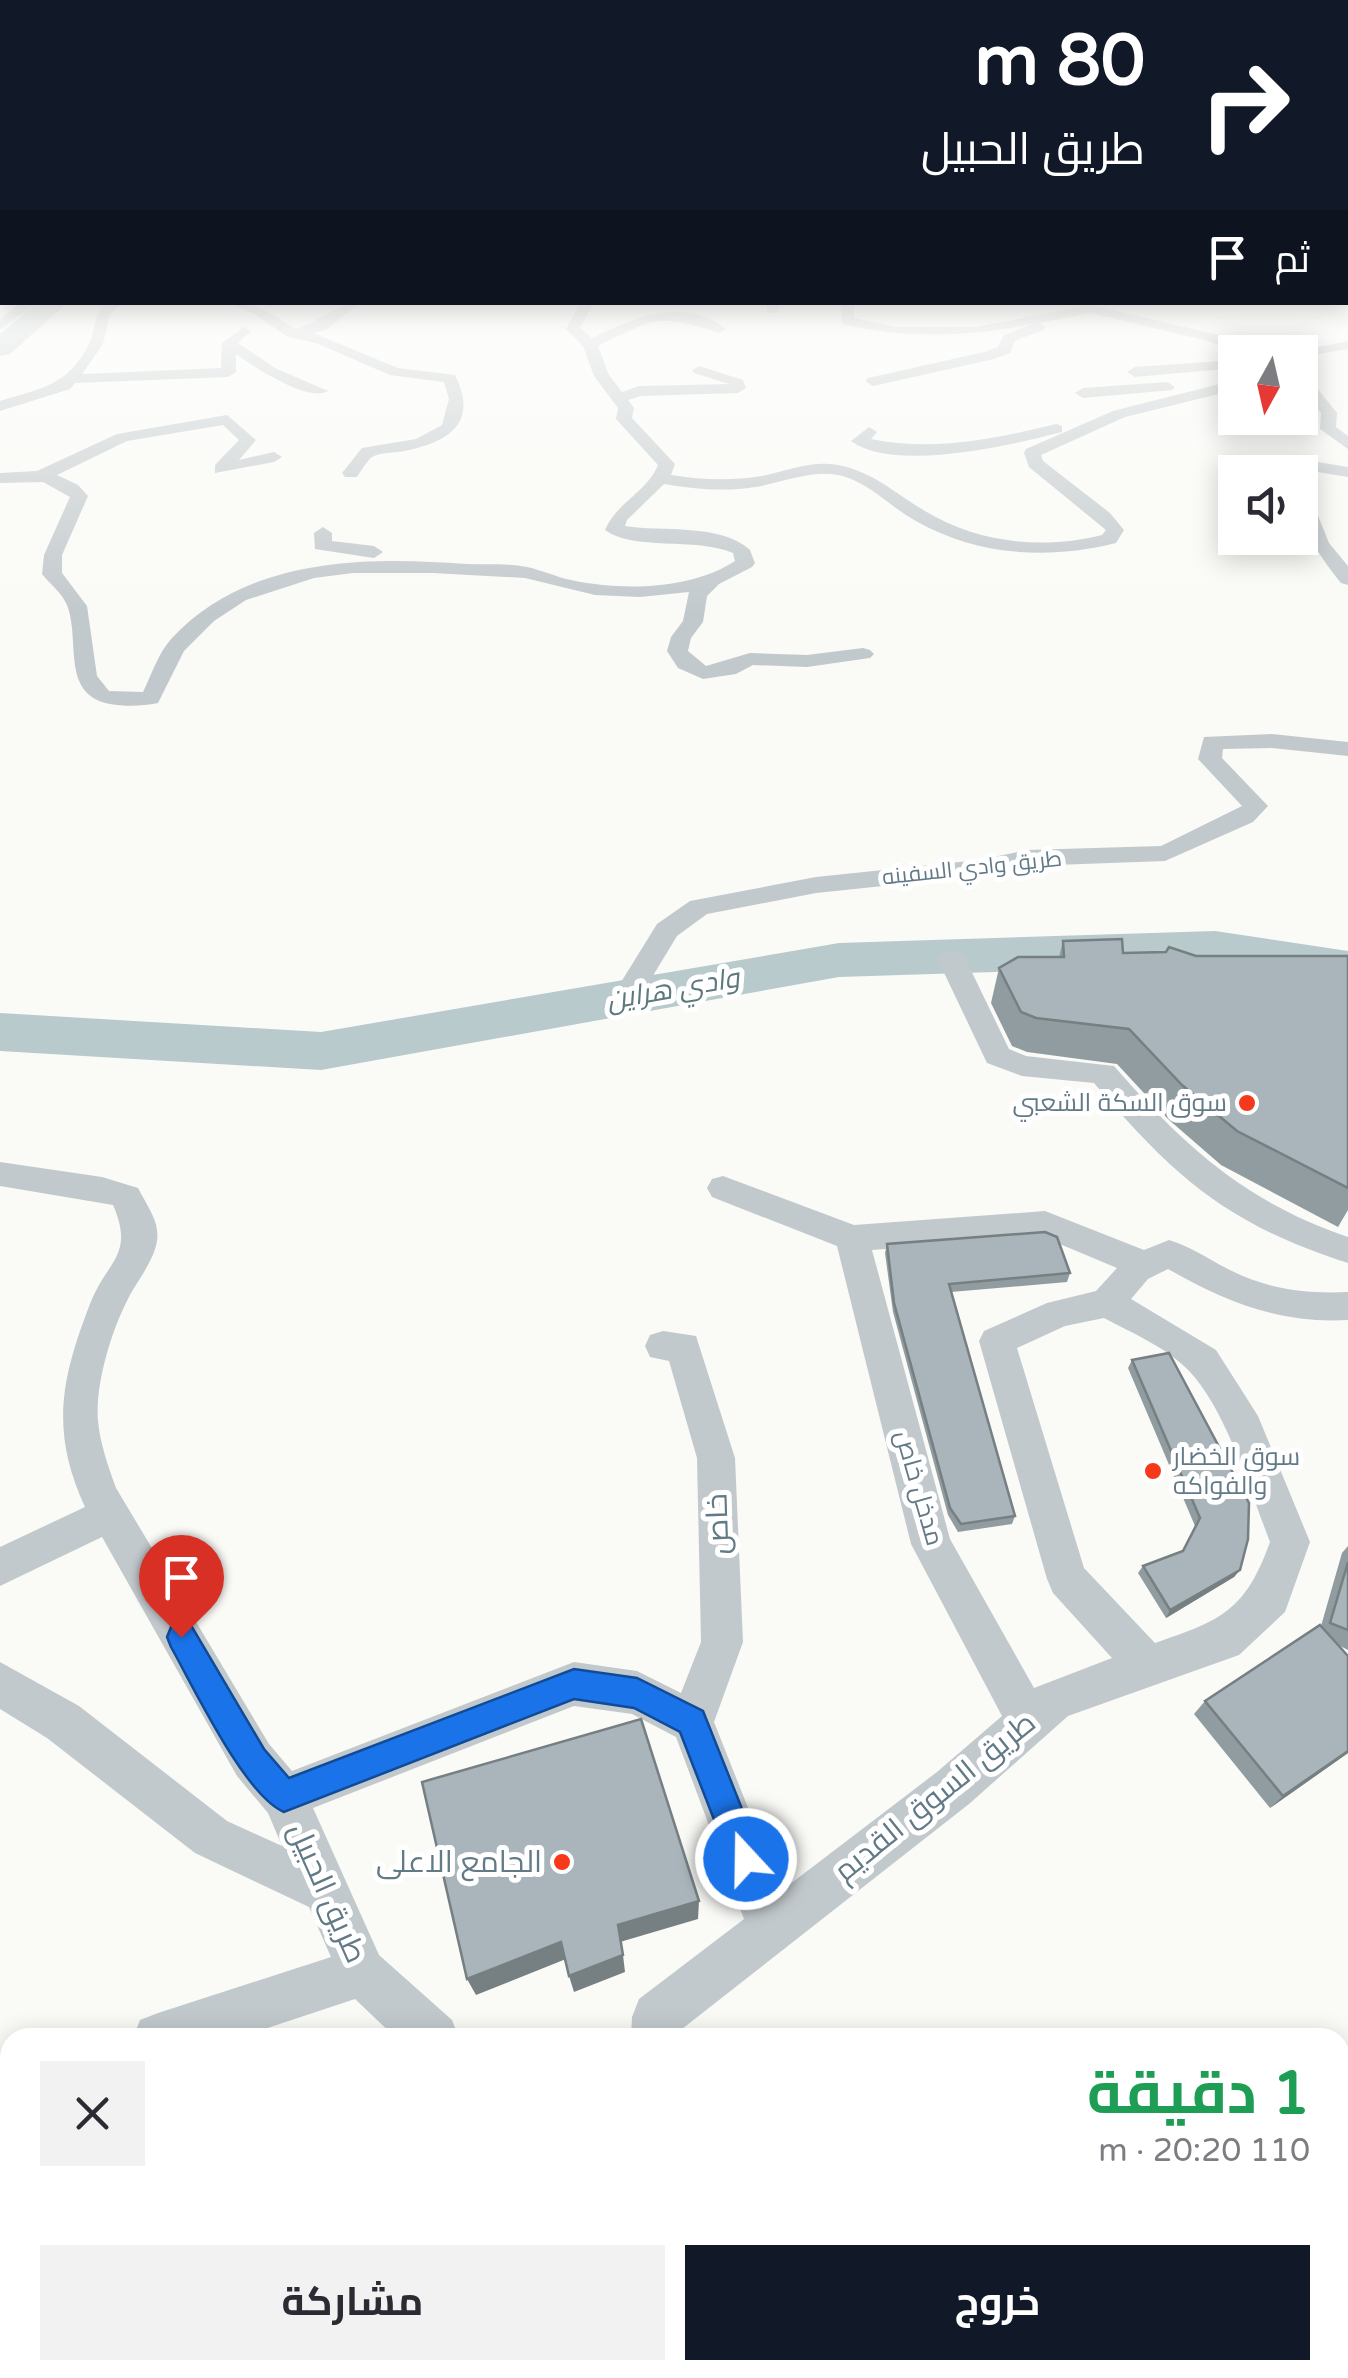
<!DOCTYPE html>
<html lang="ar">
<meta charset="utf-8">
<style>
body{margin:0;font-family:"Varela Round",Cairo,sans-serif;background:#f2f2f3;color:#2b2b33;direction:rtl;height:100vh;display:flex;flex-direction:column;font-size:38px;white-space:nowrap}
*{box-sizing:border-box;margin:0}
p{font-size:32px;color:#7c7c81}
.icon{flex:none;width:55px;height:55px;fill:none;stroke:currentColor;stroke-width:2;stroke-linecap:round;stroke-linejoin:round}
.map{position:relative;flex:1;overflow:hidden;direction:ltr}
.panel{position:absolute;left:0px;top:2028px;width:1350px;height:352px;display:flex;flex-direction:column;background:#fff;border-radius:30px 30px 0 0;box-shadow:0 5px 25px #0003;direction:rtl}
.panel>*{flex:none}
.guide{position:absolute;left:0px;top:0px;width:1350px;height:305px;box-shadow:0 5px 25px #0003;direction:rtl;background:#111827;color:#fff;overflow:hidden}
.needle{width:65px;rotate:188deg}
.fabs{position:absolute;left:1218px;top:335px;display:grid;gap:20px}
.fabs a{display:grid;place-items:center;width:100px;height:100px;border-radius:0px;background:#fff;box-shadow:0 5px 25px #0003;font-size:50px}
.pin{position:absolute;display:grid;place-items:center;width:85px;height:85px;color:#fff;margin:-102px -42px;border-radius:50% 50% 50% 0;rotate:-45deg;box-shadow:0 0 10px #0007}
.pin .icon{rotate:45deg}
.me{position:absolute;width:110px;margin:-55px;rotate:339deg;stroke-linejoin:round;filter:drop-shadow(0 0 8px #0008)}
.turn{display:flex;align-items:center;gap:35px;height:210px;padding:0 40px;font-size:45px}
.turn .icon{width:130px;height:130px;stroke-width:2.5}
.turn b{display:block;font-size:70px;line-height:85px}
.then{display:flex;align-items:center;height:95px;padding:0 40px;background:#0003;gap:20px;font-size:38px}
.round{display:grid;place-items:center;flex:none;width:105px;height:105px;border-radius:0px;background:#f2f2f3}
.head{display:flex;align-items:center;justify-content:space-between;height:170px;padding:0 40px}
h1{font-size:60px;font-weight:700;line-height:75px;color:#1e9e55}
.action{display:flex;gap:20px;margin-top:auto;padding:20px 40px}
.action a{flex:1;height:115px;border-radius:0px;background:#111827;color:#fff;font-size:40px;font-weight:700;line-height:115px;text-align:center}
.action a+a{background:#f2f2f3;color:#2b2b33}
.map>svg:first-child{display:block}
</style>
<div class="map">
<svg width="1348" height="2378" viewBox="0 0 1348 2378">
<rect width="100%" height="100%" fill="#fafaf7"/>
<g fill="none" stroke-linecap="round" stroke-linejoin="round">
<path fill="#b9cacc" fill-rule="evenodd" d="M38,302h30l-58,52 -10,2v-22z
M1215,931l133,20v34l-133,-20 -376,12 -518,93 -321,-19v-38l321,19 518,-89z"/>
<defs>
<path id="major" d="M436,2370h83l-4,8h-82z"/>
</defs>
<use href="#major" stroke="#b6bdc1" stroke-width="4"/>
<path fill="#c2c9cc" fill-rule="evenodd" d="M22,302h15l-37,28v-11z
M108,302l14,2 -12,10 -7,30 -21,30 139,-6 1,-25 22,-16 7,4 -13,12 37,25 53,23c-19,12 -74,-24 -92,-37v18l-8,5 -153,6 -5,6 -70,22v-10c40,-12 69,-16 89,-57 8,-17 3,-30 19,-42z
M226,302c29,0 45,11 69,27 25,-6 42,-27 66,-27l-35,28 -13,3 85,35 57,7c24,48 -6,67 -51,76 -9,2 -24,1 -32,6 -5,4 -11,14 -15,20h-12l-3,-4 20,-25 54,-9 26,-14 7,-26 -5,-17 -54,-7 -74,-32 -28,-6 -34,-23z
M581,302h13l-14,26 12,10c42,-20 92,-43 134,-9l-7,4c-62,-20 -63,-15 -121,13l11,29 13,17 17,-6 90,-2 -35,-11 -2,-3 7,-4 44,14 3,8 -8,5 -97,3 -13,4 6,8 -2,10 43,46 -4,11c30,5 61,6 91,1 25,-5 50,-16 76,-11 34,6 58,29 87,46 52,32 119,39 177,24l4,-5 -77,-63 -5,-14 2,-4 87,-38 122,-31v10l-110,27 -84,38 2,6 67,52 14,17 -8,13c-67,17 -139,13 -200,-22 -26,-14 -48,-40 -78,-46 -28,-5 -56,8 -83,12 -30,5 -61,2 -91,-3l-37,36 -2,6c37,6 96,-3 125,24l5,13 -3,4 -33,17 -12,12 -4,26 -12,16 -3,13 18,15 44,-13 57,2 56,-7 7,2 4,4 -4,4 -63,9 -54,-2 -17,9 -33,5 -25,-11 -11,-17 4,-14 12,-16 6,-29 -49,5 -45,-2 -70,-17 -92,-5h-80l-39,5 -68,22 -32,21 -30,30 -26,52c-15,3 -32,4 -48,1 -50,-10 -29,-62 -43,-99 -5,-12 -17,-21 -25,-31l2,-19 26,-58 -27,-15 -43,1v-10l37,-2 80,-37 110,-19 29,25 -17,20 35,-8 8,5 -8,5 -59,11v-8l24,-25 -16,-15 -96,16 -70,34 21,10 10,11 -26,59v18l25,33 10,70 12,15 34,1c9,-18 15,-39 29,-54 74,-80 192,-82 294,-74 20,1 41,-1 61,3 15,3 29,10 44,13 50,11 120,10 164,-19l-2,-8c-37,-16 -101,-2 -128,-23 12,-28 42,-38 53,-65l-42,-46 2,-11 -24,-32 -11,-30 -17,-17z
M767,302h14l-4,11h-10z
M840,302h14v16l41,9h81l115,-22 127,30 39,17h-19l-30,-11 -117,-28 -52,10 6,4 -2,3 -28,11 -5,12 -16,6 -121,27 -8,-5 3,-3 116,-26 14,-5 5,-11 29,-12c-65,13 -125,15 -190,0z
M1348,341v8l-48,8v-5h-7z
M1235,360v8l-100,9 -8,-5 8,-5z
M1300,371l5,2 32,40 -1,14 12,9v13l-28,-20 1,-16 -21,-27z
M1167,382l8,5 -3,3 -89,8 -8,-5 8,-5z
M1056,424l6,2v6c-50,13 -168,41 -211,9l18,-14 8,5 -6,7c62,13 124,0 185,-15z
M1299,459l49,8v10l-49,-8 -14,3 -21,-2 8,-8z
M1300,488l9,5 20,50 19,23v19l-7,-2c-25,-32 -41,-54 -41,-95z
M323,527l9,6v8l42,5 9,6 -9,6 -59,-9 -1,-16z
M1272,734l76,8v14l-76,-8 -49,1 -1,9 46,48 -15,16 -88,39 -138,5 -48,10 -163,17 -109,21 -30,22 -43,71h-20l-4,-7 47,-76 33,-23 126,-24 163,-17 48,-10 134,-4 81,-40 -44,-47 6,-22z
M952,951l10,3 4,6 43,89 17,7 88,10c70,80 131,136 234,171v26c-121,-39 -173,-85 -254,-180l-72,-7 -35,-13 -49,-103 4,-6z
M0,1162l102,15 36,11c6,12 18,29 19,42 4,24 -21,51 -30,71 -16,31 -32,84 -29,120 2,22 10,45 18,67l153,256 23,27 282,-109 63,9 44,22 20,-51 -4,-184 -28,-97 -19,-4 -5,-11 5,-11 13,-4 33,5 39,122 8,184 -29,80 67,169 156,-119 65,-56 -91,-172 -74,-298 -125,-49 -5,-9 5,-9 11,-3 131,49 191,-14 99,39 25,-10c20,6 38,18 57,28 40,21 77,26 122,24v28c-68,4 -122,-18 -180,-51l-20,10 -17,20 85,51 42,66 52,126 -25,70 -46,43 -171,61 -99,88 -287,225 -1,9h-50l1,-21 7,-18 105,-80 -68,-182 -44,-23 -58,-8 -261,102 66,147 73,65 7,18h-63l-41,-39 -118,39h-104l7,-18 18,-7 173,-56 -22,-50 -114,-54 -148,-115 -47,-29v-47l79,44 148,115 55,25 -14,-33 -31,-37 -135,-239 -102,49v-39l85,-40c-35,-76 -24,-128 5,-203 17,-44 45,-48 23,-99l-113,-19zM1043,1237l74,31 -21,23 -49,12 -63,28 -5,10 68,238 6,14 59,65 -78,30 -84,-149 -78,-289zM1104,1318c28,15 64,30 86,54 36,38 61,121 80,170 -25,69 -48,78 -115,101l-71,-75 -67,-220 48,-22z
M1348,2197v55l-8,3v-55z
M10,2339v31h28l-3,8h-35v-35z"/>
<use href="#major" fill="#fff" fill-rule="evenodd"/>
</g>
<path fill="#919ca0" d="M1063,941l60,12 73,3h152v254l-10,17 -117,-62 -53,-46 -51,-55 -90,-12 -15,-6 -21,-43 8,-35 60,-11z
M887,1244l183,29 -3,9 -116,10 64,224 -3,8 -54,8 -10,-17 -55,-203 -8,-59z
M1132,1360l108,210 -6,7 -68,41 -28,-45 5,-7 39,-15 13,-25 -67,-158z
M1348,1546v104l-8,-4 8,107 -78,55 -76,-94 11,-13 116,-75 21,-73z
M854,2370h70l5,8h-84z"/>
<path fill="#767f82" d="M1240,1570l-6,7 -68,41 4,-8z
M1348,1751v2l-78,55 13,-12z
M699,1901l-1,18 -78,23 -2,-17z
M561,1942l5,17 -90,36 -9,-16z
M623,1955l2,17 -51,20 -5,-16z
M168,2370h10l-7,8h-10z"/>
<path fill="#a9b5ba" stroke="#767f82" stroke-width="2.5" d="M1122,939l1,14 43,-1 3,-5 27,9h152v232l-111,-57 -55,-46 -53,-56 -93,-11 -15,-6 -22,-44 19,-11h46l-1,-16z
M1045,1232l12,5 13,36 -121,11 66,232 -54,8 -11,-16 -56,-205 -7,-59z
M1169,1353l80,150 -1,36 -8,31 -70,40 -27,-44 40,-15 17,-33 -68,-158z
M1348,1562v68l-18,-7z
M1320,1625l28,31v95l-65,45 -78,-95z
M641,1719l58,182 -81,24 5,30 -54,21 -8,-34 -94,37 -45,-197z
M27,2370h141l-7,8h-135z
M860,2370h64l5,8h-78z"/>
<linearGradient id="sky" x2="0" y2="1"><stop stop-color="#95bddd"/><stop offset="0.46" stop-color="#fdfdfb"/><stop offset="1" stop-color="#fdfdfb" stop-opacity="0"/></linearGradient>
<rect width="1348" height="614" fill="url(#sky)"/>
<path fill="#1a73e8" stroke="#114b97" stroke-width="2.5" d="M181,1623l11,4 72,122 25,29 285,-109 63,9 66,33 59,148 -5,12 -11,5 -12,-5 -54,-139 -46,-24 -60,-9 -290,113c-39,-16 -91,-126 -113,-165l-4,-10 4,-10z"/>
<g fill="#f6381b" stroke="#fff" stroke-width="4">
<circle cx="1247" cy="1103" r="10"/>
<circle cx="1153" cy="1471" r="10"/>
<circle cx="562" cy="1862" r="10"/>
</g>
<g text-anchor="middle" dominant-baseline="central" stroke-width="10" stroke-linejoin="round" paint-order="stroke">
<g font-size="22" fill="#627986" stroke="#fff">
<text transform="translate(972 868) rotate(-6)">طريق وادي السفينه</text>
</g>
<g font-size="25" fill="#627986" stroke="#fff" text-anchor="end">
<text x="1227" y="1103">سوق السكة الشعبي</text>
<text x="1173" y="1457" text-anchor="start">سوق الخضار<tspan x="1173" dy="29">والفواكه</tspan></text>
</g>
<g font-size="25" fill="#627986" stroke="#fff">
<text transform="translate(919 1488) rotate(74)">مدخل خاص</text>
</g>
<g font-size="28" font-style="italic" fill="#5d797e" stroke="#fff">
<text transform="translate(673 989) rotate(-10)">وادي هراين</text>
</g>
<g font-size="30" fill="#627986" stroke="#fff">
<text transform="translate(718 1524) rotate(-92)">خاص</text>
<text transform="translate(935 1797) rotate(-39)">طريق السوق القديم</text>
<text transform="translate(327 1893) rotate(66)">طريق الحبيل</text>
</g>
<g font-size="30" fill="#627986" stroke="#fff" text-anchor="end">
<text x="542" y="1862">الجامع الاعلى</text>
</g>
</g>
</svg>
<div class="fabs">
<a><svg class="needle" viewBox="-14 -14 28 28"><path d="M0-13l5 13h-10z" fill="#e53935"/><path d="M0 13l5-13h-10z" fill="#7c7c81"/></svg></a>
<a><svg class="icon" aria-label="sound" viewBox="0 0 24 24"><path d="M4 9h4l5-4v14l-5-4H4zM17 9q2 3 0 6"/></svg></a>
</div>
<div class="pin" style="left:181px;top:1637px;background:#d93025"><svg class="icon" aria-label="arrive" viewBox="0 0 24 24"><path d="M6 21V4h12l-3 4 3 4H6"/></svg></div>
<svg class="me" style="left:746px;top:1859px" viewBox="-20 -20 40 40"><circle r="17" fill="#1a73e8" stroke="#fff" stroke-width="3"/><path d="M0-11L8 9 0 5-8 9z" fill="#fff"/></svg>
<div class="guide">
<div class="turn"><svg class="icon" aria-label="right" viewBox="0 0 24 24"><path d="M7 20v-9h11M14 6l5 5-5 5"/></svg><div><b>80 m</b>طريق الحبيل</div></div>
<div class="then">ثم<svg class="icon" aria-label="arrive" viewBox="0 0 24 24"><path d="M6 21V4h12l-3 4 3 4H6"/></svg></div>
</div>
<section class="panel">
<div class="head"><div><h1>1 دقيقة</h1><p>110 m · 20:20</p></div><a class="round"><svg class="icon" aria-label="close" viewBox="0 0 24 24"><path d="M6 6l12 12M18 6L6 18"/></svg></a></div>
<div class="action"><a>خروج</a><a>مشاركة</a></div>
</section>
</div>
